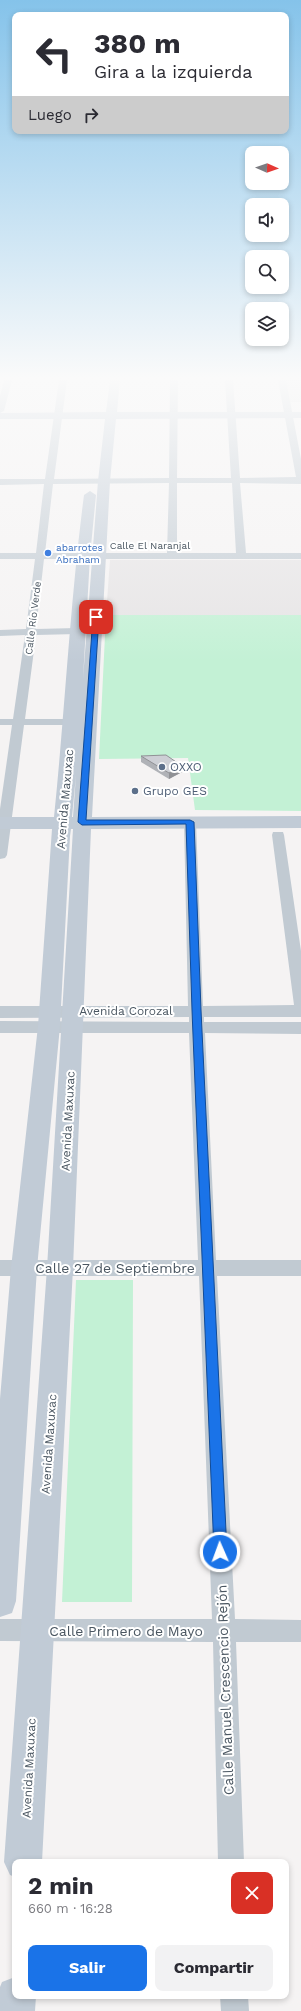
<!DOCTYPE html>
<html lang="es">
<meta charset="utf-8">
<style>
body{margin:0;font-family:"Work Sans",sans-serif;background:#f2f2f3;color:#2b2b33;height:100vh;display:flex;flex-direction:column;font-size:15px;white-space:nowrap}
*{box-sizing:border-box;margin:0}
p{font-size:13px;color:#7c7c81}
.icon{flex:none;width:22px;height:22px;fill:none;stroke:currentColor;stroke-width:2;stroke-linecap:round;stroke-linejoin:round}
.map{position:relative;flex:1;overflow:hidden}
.side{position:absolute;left:12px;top:1859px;width:277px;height:140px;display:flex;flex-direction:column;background:#fff;border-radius:8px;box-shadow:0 2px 6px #0003}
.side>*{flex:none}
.hud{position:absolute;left:12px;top:12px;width:277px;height:122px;border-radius:8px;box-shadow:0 2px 6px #0003;background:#fff;color:#2b2b33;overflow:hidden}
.needle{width:26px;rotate:92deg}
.tools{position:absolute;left:245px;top:146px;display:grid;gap:8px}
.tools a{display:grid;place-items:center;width:44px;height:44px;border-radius:8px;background:#fff;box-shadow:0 2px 6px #0003;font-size:20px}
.pin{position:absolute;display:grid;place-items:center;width:34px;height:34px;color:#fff;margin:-17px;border-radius:8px;box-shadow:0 2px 6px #0006}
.me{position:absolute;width:44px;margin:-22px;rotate:358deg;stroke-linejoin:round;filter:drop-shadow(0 0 3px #0008)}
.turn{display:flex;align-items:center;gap:14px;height:84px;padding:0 16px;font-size:18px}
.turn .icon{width:52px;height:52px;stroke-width:2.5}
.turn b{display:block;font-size:28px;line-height:34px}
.then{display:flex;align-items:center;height:38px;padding:0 16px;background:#0003;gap:8px;font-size:15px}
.round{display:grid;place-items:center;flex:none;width:42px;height:42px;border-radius:8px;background:#f2f2f3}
.overview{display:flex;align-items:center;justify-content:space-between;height:68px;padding:0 16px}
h1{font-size:24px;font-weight:700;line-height:30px}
.action{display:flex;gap:8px;margin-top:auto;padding:8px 16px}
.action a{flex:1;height:46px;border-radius:8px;background:#1a73e8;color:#fff;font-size:16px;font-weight:700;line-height:46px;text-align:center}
.action a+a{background:#f2f2f3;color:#2b2b33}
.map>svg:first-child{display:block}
</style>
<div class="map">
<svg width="301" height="2011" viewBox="0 0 301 2011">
<rect width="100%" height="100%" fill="#f5f3f3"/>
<path fill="#e6e4e5" d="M285,380h16v22h-11z
M110,560h191v55h-195z"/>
<path fill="#c3f1d5" d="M106,615h195v196l-106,-1 -7,-52 -89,1z
M76,1280h57l-1,322h-70z"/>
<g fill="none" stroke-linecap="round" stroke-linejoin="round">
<path fill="#c1cad2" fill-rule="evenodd" d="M4,380h8l-8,31 -4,2v-17z
M59,380h8l-13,99 115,-1 1,-98h8l-1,98h54l-6,-98h8l7,98 56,-1 -18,-97h8l15,79v25l-61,-1 6,70h55v6h-257l-8,70 41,-1 5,3 -5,3 -41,1 -11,84h47l6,3 -6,3h-48l-17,130 -2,3 -5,1v-50l12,-84h-12v-6h13l12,-84 -25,1v-6l26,-1 9,-70h-35v-6h36l8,-69 -44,1v-6h45zM169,483l-2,70h-122l8,-69zM177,483h55l4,70h-59z
M190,818l6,4 7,184 91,-1 -22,-170 1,-3h10l1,3 17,116v66h-97v5h97v12l-96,-1 11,227h85v16h-84l18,343 66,1v22h-65l8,220h-26l-5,-220 -213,-1v-22h212l-13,-343h-199v-16h198l-9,-227h-189v-12l189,1v-5l-189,1v-12h188l-4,-184z
M220,1996h28l1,15h-28z"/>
<path fill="#c1cbd6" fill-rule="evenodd" d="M110,380h10l-3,32h184v6l-185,1 -6,62 -18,336 209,-1v12l-210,1 -18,439 -31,594h-27v15l-5,-2 -6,-13 43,-594 26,-439h-2l-1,7 -10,190 -23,242 -21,333 -4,12 -12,4v-218l11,-131 27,-242 14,-197h-52v-12h54c11,-107 16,-215 30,-322l6,-4 6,4 -6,61 -7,123 15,-198 7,-62h-105v-6l106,-1zM76,775l-3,42h-1z
M15,1977v19h21l-1,15h-35v-24l2,-5z"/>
</g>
<path fill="#b0b2b7" d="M141,756l41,16 -13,7 -28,-17z"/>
<path fill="#909195" d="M182,766v6l-13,7v-6z"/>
<path fill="#cdcfd5" stroke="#909195" d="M166,755l16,11 -13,7 -28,-17z"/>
<linearGradient id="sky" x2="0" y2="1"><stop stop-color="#85c3ea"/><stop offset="0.57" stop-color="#fafafa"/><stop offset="1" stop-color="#fafafa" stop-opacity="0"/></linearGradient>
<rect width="301" height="662" fill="url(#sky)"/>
<path fill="#1a73e8" stroke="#114b97" d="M96,615l3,2 -13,203h104l4,2 7,188 26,542 -2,5 -5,2 -4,-2 -2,-5 -22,-542 -6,-186 -104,1 -4,-3 15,-205z"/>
<circle fill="#3f7fe0" stroke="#fff" stroke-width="1.5" cx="48" cy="553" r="4"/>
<g fill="#5c6f8a" stroke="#fff" stroke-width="1.5">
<circle cx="162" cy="767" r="4"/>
<circle cx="135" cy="791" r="4"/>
</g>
<g text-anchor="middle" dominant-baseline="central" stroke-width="4" stroke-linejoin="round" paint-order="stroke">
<g font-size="10" fill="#4a5661" stroke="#fff">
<text x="150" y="545">Calle El Naranjal</text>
<text transform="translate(33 618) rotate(-83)">Calle Río Verde</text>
</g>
<g font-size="10" fill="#366cbe" stroke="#fff" text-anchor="start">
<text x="56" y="547">abarrotes<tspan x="56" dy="12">Abraham</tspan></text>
</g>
<g font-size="12" fill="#4e5e75" stroke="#fff" text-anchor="start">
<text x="170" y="767">OXXO</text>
<text x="143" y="791">Grupo GES</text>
</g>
<g font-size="12" fill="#4a5661" stroke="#fff">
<text transform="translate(65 799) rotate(-85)">Avenida Maxuxac</text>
<text x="126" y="1011">Avenida Corozal</text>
<text transform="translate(68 1121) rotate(-87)">Avenida Maxuxac</text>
<text transform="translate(49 1444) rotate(-86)">Avenida Maxuxac</text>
<text transform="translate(29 1768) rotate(-87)">Avenida Maxuxac</text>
</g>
<g font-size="14" fill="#4a5661" stroke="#fff">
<text x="115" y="1268">Calle 27 de Septiembre</text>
<text x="126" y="1631">Calle Primero de Mayo</text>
<text transform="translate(225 1690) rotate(-92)">Calle Manuel Crescencio Rejón</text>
</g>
</g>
</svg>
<div class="tools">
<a><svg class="needle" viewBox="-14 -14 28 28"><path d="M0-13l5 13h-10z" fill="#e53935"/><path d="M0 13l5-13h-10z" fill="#7c7c81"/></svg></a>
<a><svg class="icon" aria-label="sound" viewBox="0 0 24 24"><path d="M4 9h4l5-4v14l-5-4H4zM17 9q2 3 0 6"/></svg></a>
<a><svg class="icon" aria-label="search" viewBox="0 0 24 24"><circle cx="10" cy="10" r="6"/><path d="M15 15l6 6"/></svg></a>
<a><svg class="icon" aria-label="layers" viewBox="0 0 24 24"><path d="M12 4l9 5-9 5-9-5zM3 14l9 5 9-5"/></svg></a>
</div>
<div class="pin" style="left:96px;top:617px;background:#d93025"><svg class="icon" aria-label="arrive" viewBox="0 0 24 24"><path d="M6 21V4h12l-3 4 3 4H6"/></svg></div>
<svg class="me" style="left:220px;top:1552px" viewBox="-20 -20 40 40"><circle r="17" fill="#1a73e8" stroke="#fff" stroke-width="3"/><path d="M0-11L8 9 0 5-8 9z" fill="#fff"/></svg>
<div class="hud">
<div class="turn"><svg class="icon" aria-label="left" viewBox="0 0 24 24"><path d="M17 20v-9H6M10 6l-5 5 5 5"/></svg><div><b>380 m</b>Gira a la izquierda</div></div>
<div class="then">Luego<svg class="icon" aria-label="right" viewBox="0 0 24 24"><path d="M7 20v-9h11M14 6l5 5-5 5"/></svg></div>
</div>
<section class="side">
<div class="overview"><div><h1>2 min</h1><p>660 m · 16:28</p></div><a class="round" style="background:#d93025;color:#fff"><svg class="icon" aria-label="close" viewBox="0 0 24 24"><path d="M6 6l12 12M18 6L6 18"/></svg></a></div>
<div class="action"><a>Salir</a><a>Compartir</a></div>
</section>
</div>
